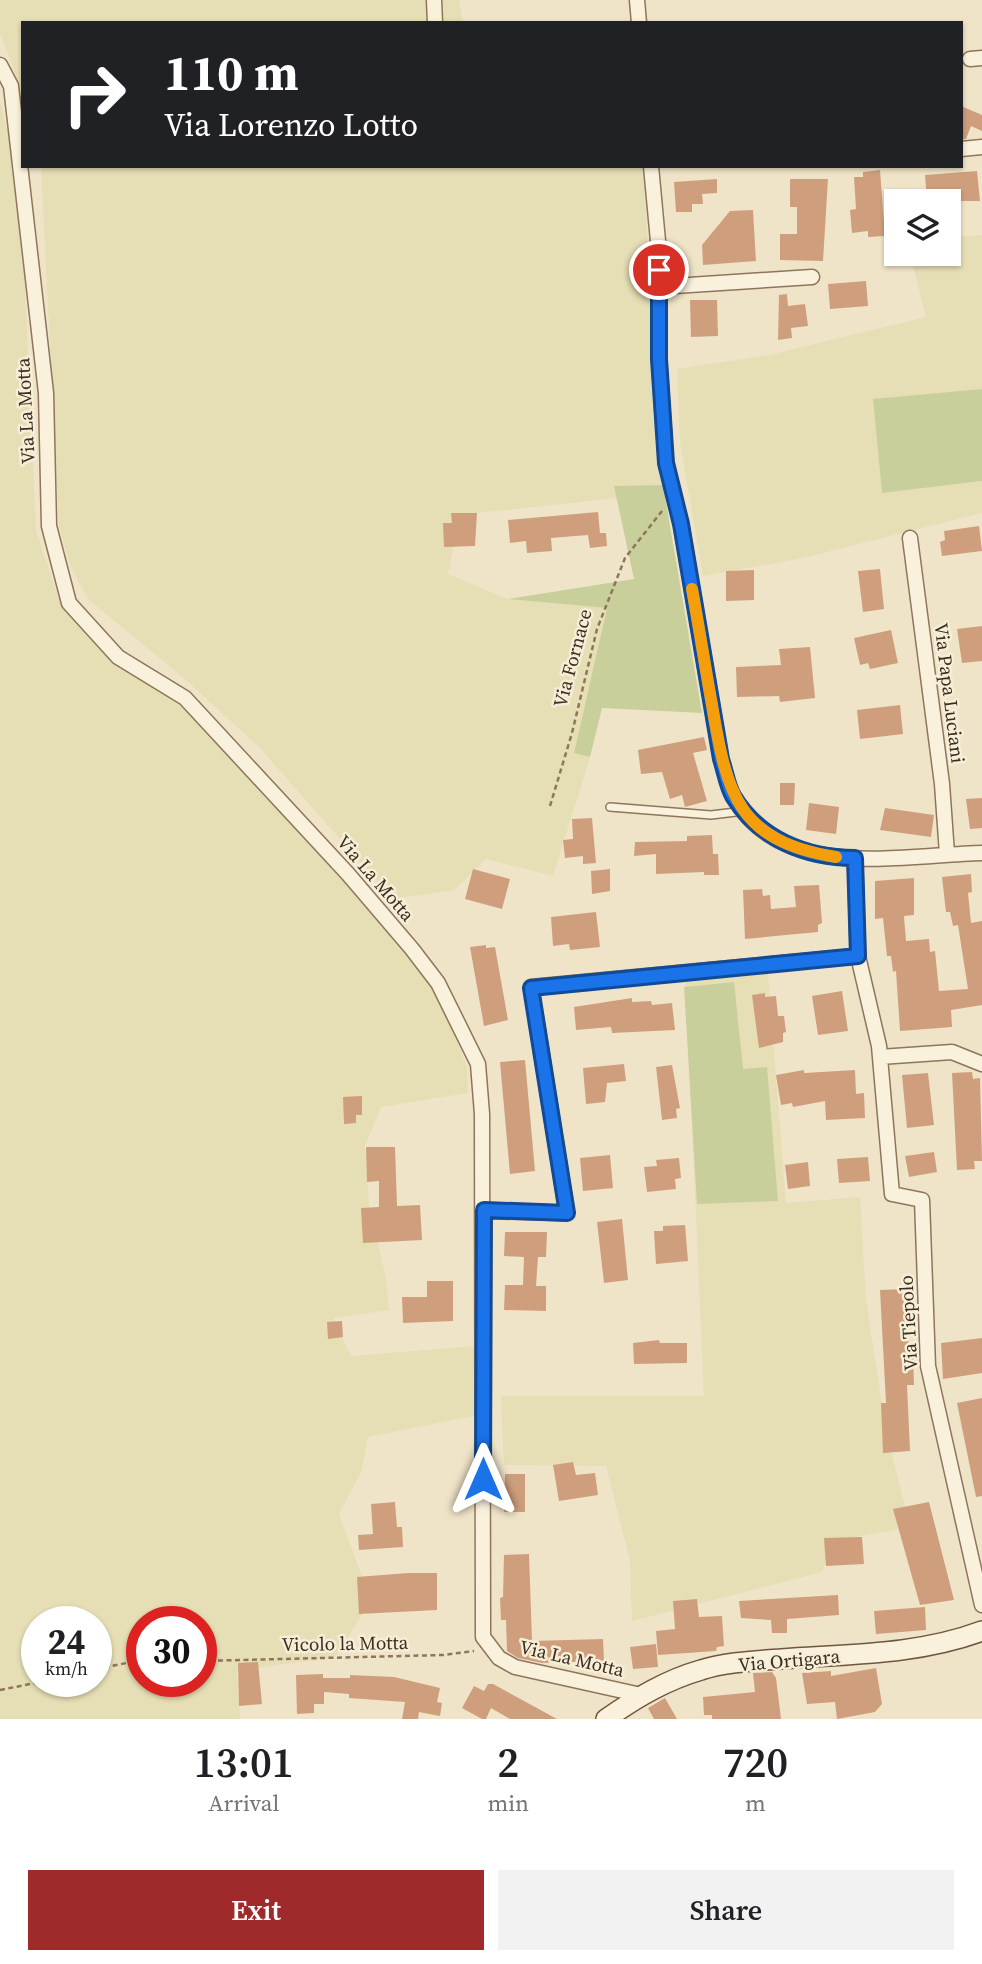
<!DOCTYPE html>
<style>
body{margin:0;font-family:"Source Serif 4",serif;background:#f2f2f2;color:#202124;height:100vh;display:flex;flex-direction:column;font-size:26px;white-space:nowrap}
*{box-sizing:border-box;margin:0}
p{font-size:23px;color:#757577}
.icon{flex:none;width:38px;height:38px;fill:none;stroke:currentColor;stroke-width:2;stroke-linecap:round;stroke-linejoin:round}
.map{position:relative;height:1719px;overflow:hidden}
.sheet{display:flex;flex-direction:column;background:#fff;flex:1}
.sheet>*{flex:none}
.guide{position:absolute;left:21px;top:21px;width:942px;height:147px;border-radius:0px;box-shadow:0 2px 5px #0004;background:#202124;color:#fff;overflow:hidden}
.buttons{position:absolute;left:884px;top:189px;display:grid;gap:14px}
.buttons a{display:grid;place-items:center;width:77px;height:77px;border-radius:0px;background:#fff;box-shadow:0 2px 5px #0004;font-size:35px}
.speed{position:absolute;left:21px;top:1606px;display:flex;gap:14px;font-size:35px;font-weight:700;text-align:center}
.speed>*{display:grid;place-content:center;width:91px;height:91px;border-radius:50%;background:#fff;box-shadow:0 2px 5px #0004;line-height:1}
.speed small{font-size:18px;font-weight:400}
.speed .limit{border:10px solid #d22;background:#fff;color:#111}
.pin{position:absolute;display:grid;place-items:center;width:60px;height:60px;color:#fff;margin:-30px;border:4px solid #fff;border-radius:50%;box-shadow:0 2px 7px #0007}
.me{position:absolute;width:77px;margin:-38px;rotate:0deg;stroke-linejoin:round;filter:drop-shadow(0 0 5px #0008)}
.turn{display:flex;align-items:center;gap:24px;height:147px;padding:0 28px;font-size:32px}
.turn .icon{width:91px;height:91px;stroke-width:2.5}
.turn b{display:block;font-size:49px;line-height:60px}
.eta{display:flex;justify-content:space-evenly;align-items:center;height:119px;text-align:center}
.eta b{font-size:42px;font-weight:600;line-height:49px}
.cta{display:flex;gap:14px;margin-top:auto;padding:14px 28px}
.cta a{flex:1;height:80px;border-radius:0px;background:#9e2a2b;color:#fff;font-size:28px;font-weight:600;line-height:80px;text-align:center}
.cta a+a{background:#f2f2f2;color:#202124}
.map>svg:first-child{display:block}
</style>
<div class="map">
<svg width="982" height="1719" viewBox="0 0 982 1719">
<rect width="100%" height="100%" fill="#f0e4c8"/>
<path fill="#e6deb5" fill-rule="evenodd" d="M0,0h459l4,23h-440v72l-23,-62z
M0,101l20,81 16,349 22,66 13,18 100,82 71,67 133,149 67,89 25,66 1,25 -87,14 -16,39 4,59 17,74 3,31 -56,8 18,38 124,-10 3,69 -110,22 -7,35 -22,42 32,87 -36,56 -98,14 3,48h-240zM37,1622h59v60h-59zM142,1622h59v60h-59z
M41,166h603l13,277 6,42 -48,1 2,12 -157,17 -12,59 60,25 99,9 -33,145 16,4 -37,119 -67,-17 -32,31 -61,9 -134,-152 -73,-67 -98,-81 -18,-34 -11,-39z
M982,235v154l-109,11 9,93 100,-12v32l-179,45 -100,18 -23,-135 -3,-72 92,-14 157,-38 -16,-63h38l1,-17z
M767,963l19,240 74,-6 6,102 20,133 24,95 -77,14 -11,31 -190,49 -2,-61 -24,-94 -102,-1 -3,-69h203l-19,-424z"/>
<path fill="#c9cf9b" d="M982,389v92l-100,12 -9,-94z
M663,485l39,228 -100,-5 -12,49 -16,-4 33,-145 -99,-9 126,-20 -20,-93z
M734,982l9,87 24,-2 11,134 -81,3 -13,-217z"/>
<path fill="#cf9f7d" d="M961,106l21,9v16l-11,-5 -5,13h-5z
M880,170l5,66 -17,1v-6l-16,2 -2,-23 6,-1 -2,-32h9v-5z
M977,171l3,30h-53l-2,-26z
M717,179v14l-15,1 1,10h-11v8h-16l-2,-30z
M790,179h38l-5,82 -43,-1v-26h17v-27h-7z
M753,210l3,51 -53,4 -1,-20 28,-34z
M866,281l2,25 -38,3 -2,-25z
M787,294l1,12 17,-2 3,22 -17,2 1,10 -14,2 1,-45z
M690,300h27l1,36 -27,1z
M598,512l2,21h6l1,13 -17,2 -2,-13 -37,3 1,13 -25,2 -1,-12 -16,2 -2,-23z
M451,513h26l-2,33 -31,1 -1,-24h9z
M979,526l3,25 -40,5 -2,-14 5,-2 -1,-9z
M880,569l4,40 -21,3 -5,-41z
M754,570v30l-28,1v-30z
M982,626v35l-20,2 -5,-34z
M891,630l7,33 -28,6 -2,-6 -8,2 -6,-27z
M810,647l5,51 -35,4 -1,-6 -42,1 -1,-30 45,-2 -2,-16z
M900,705l3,29 -43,5 -3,-29z
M704,737l3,13 -14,3 14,48 -22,6 -3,-12 -12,4 -8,-27 -21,2 -3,-24z
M780,783h15l-1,22h-14z
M982,798v30l-12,1 -4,-30z
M809,803l30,4 -3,27 -30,-4z
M885,808l49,7 -3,22 -51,-7z
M592,818l4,45 -13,1v-8l-18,2 -2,-18 10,-1 -1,-20z
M712,835l1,19h5l1,21h-15v-3l-48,2v-20l-22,2 1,-14 52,-1v-5z
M473,869l37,10 -8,30 -37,-10z
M610,869v22l-18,3 -1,-23z
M971,874l1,18 -4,1 3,30 11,-2v84l-31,5 1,17 -52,4 -4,-60 -3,1 -2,-16h-4l-4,-38 -8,1v-38l39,-3v37l-10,1 2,25 23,-2 1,13 5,-1 4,40 29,-2 -10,-64 -5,1 -3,-14h-4l-4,-35z
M819,885l3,38 -4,2v7l-73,7 -2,-49 19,-1 1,7 7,-1 1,14 25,-2 -2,-21z
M596,912l4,35 -30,3 -1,-6 -16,2 -2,-29z
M486,945v3l9,-1 13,73 -24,6 -14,-79z
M842,991l6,40 -30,4 -6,-39z
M765,993v4l11,-1 2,20h6l2,16 -3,1v9l-24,6 -7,-53z
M632,998v4l19,-1 1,4 20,-2 3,27 -63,3 -1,-6 -35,3 -2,-23z
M525,1060l10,111 -25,3 -10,-112z
M624,1064l2,17 -19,2 -2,19 -19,2 -3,-36z
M672,1065l8,43 -4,1 1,9 -15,2 -6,-53z
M804,1070v3l51,-3 1,24 8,-1 1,25 -39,2 -1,-19 -32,6 -1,-4 -11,2 -5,-30z
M972,1072l1,7 7,-1 2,83h-8l1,8 -18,1 -5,-97z
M928,1073l6,52 -27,3 -5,-53z
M362,1096v19h-6v8l-12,1 -1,-27z
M366,1147h29l2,59 23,-1 2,35 -59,3 -2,-35 18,-1v-26l-12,1z
M934,1152l3,20 -28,5 -4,-21z
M610,1155l3,33 -30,3 -3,-33z
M868,1157l2,24 -31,2 -2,-24z
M679,1158l2,20 -6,1 1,10 -29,3 -3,-25 13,-1 -1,-6z
M808,1162l2,24 -22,3 -3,-24z
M622,1219l6,61 -24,3 -7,-61z
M685,1225l3,36 -32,3 -2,-33h9v-5z
M505,1232h42l-1,25h-8l-2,29h10v25l-42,-1 1,-25h18l1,-28 -20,-1z
M427,1281h26v40l-50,2 -1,-26h25z
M906,1289l3,67h4l1,29h-7l3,66 -27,2 -2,-50h5l-6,-113z
M342,1321l1,16 -15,2 -1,-17z
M982,1338v35l-39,6 -2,-36z
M659,1340l1,3h27v20l-53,1 -1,-21z
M982,1398v98l-6,1 -19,-94z
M573,1462l3,13 19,-2 3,22 -39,6 -6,-36z
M505,1474h20v38h-21z
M395,1502l2,25h5l1,20 -44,3 -1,-15 15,-1 -2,-30z
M929,1502l25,98 -34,5 -27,-96z
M862,1537l2,27 -38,2 -2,-28z
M529,1554l3,87 71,-2 1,22 -62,2 -24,-5 -11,-7 -1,-31h-5l-1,-22 3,-1 1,-42z
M408,1573h29v37l-78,4 -2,-37z
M838,1595l1,20 -52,4v14h-15l-1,-13 -30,-2 -2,-17z
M697,1599l2,18 23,-1 2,30 -7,1 -1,4 -58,4 -2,-24 19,-2 -2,-28z
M925,1607l1,23 -50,4 -2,-23z
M656,1644l2,23 -25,2 -3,-22z
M258,1662l4,42 -23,2 -1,-43z
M876,1668l6,36 -7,8 -38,7 -2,-17 -28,2 -5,-31 29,-2v5z
M772,1672l4,6 5,41h-69v-4h-8l-1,-18 52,-5 -2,-19z
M323,1674v4h27v-3l44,2 46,11 -3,14 5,1 -2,13 -21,-4 -1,7h-16l3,-17 -56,-4v-4l-25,-2v12h-10v9l-17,1 -1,-39z
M488,1684h5l64,35h-47l-19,-11 -5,11h-4l-20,-11 12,-22 10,5z
M665,1698l12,21h-23l-6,-11z"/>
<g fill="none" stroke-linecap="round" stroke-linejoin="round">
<defs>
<path id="lane" d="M610,807l101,8 33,-4"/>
<path id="street" d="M434,0l1,23
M637,0l2,23
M970,59l12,-1
M0,65l11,21 35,307 3,133 20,77 49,54 67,41 163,176 64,75 26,34 40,81 4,50 1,523 16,21 16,9 126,28
M961,149l21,-2
M651,166l8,86v107l7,104 15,61 40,235c4,11 6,25 11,35 47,89 169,61 250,59
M659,287l153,-10
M910,538l32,246 5,70
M855,858l3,98 21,90 13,148 30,6 6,166 54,239
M880,1057l72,-5 30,12
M484,1211l83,2 -36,-226 327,-31"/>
<path id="secondary" d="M606,1719c30,-21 60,-39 95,-49 25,-8 54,-9 80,-11 68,-5 137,-4 201,-28"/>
</defs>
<use href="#lane" stroke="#8d765c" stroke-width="10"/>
<use href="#street" stroke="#8d765c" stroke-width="17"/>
<use href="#secondary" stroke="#6f573f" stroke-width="22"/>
<path stroke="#8d765c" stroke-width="2.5" stroke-dasharray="5 3.5" stroke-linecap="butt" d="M550,806l22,-73 25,-104 28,-71 37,-47
M201,1661l242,-6 31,-4
M96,1669l46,-9
M0,1690l40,-8"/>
<use href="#lane" stroke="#faf1dc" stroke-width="7"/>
<use href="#street" stroke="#faf1dc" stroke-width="14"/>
<use href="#secondary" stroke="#faf1dc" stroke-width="19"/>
</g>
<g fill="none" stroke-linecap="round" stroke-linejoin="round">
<defs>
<path id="route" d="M483,1479l1,-269 83,3 -36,-225 327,-32 -3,-98c-49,0 -96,-19 -122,-62 -6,-11 -8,-25 -12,-37l-40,-235 -15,-61 -7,-104v-89"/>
</defs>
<use href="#route" stroke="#114b97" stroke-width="18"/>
<use href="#route" stroke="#1a73e8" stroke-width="12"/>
<path stroke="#f59e0b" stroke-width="12" d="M692,589c7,38 13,77 20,116 15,89 25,136 124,152"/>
</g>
<g text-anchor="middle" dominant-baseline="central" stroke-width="5" stroke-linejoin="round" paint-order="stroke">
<g font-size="19" fill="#3d2e20" stroke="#f7eed8">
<text transform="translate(25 411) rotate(-93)">Via La Motta</text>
<text transform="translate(572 658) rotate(-75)">Via Fornace</text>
<text transform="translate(950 693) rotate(83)">Via Papa Luciani</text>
<text transform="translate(376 878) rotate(49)">Via La Motta</text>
<text transform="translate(908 1323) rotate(-93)">Via Tiepolo</text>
<text transform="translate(345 1643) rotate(-1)">Vicolo la Motta</text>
<text transform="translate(572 1658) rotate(13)">Via La Motta</text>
<text transform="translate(789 1660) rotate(-5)">Via Ortigara</text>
</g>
</g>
</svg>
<div class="buttons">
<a><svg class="icon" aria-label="layers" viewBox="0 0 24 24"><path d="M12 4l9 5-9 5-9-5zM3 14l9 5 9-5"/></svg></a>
</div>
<div class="speed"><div>24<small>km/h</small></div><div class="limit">30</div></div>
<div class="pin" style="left:659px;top:270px;background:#d93025"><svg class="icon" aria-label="arrive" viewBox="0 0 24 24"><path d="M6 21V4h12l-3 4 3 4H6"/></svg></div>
<svg class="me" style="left:483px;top:1479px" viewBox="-20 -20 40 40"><path d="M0-17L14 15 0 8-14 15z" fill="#1a73e8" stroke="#fff" stroke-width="4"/></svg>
<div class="guide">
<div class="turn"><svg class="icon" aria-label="right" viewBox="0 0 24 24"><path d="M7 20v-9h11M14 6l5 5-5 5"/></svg><div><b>110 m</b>Via Lorenzo Lotto</div></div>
</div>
</div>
<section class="sheet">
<div class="eta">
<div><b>13:01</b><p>Arrival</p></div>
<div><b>2</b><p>min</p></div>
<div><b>720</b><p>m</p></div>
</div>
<div class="cta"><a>Exit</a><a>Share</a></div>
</section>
